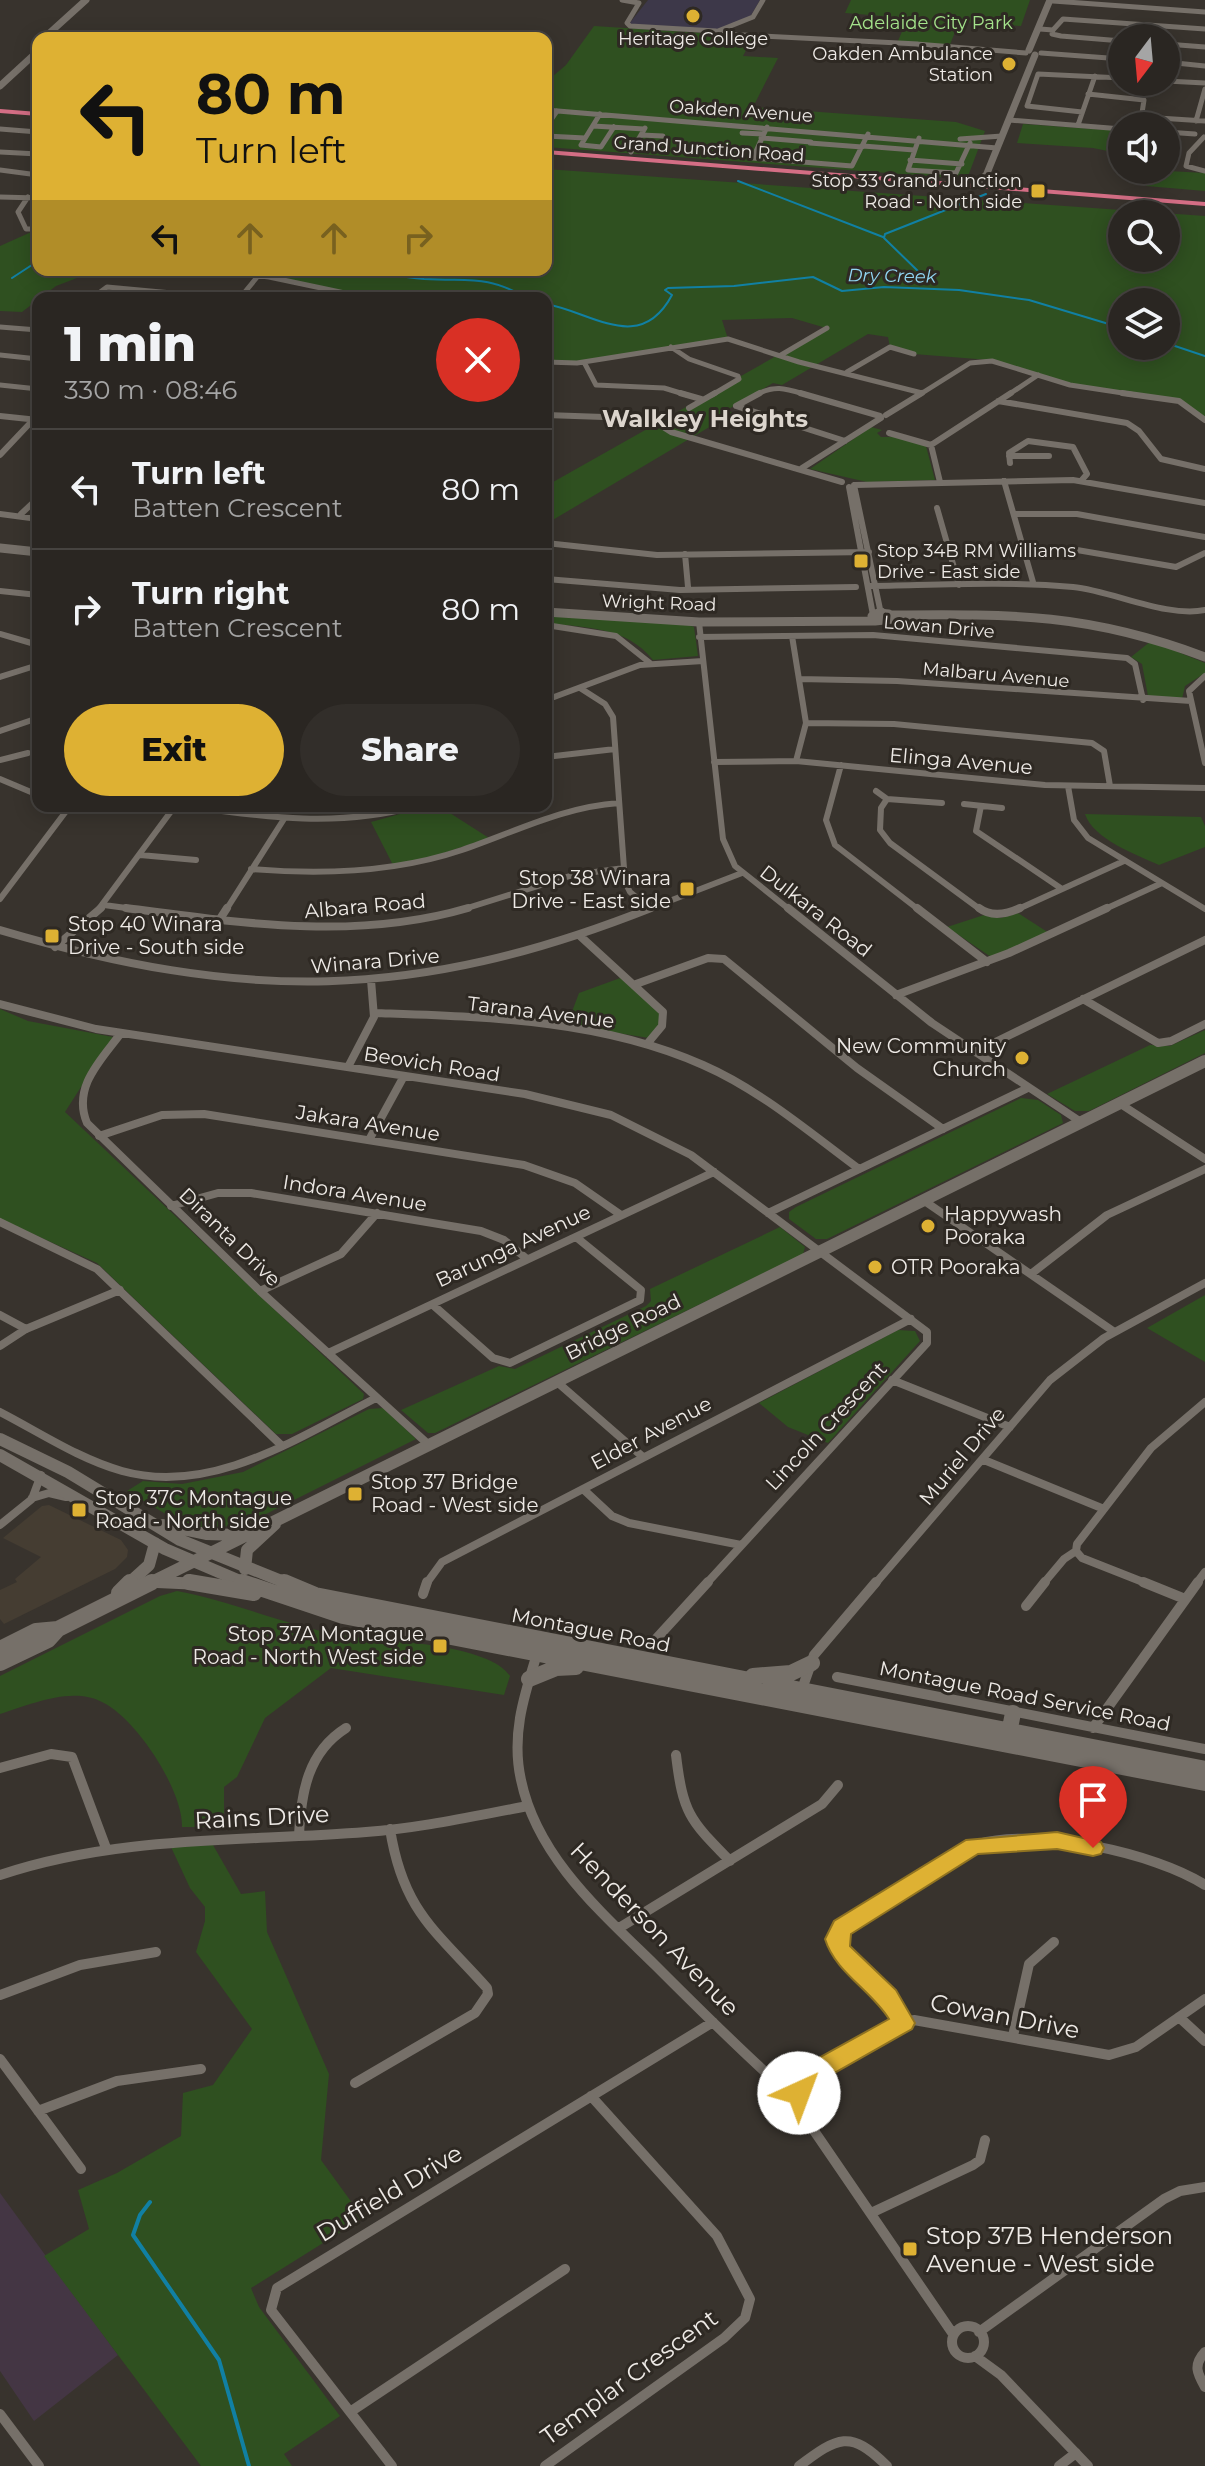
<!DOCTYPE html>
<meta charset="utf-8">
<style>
body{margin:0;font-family:Montserrat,sans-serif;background:#322e2a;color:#f1f3f6;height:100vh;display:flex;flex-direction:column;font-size:30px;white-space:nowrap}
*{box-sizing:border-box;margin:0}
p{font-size:26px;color:#a5a5a5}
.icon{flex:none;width:44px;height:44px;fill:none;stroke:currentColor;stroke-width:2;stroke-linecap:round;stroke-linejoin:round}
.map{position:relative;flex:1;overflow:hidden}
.drawer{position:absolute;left:32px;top:292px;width:520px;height:520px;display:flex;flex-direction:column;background:#2a2622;border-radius:16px;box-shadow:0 4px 20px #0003,0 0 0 2px #464340}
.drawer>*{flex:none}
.hud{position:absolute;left:32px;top:32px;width:520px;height:244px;border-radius:16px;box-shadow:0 4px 20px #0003,0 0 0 2px #464340;background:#deb133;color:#111;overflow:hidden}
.needle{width:52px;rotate:196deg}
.buttons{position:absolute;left:1108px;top:24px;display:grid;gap:16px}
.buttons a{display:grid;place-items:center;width:72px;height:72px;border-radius:50%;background:#2a2622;box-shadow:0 4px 20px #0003,0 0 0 2px #464340;font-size:40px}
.pin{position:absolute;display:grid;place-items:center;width:68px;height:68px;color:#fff;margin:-82px -34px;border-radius:50% 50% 50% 0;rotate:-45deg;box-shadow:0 0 8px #0007}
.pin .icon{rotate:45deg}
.me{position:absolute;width:88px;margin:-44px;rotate:43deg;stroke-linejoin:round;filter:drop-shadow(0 0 6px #0008)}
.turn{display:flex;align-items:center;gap:28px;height:168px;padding:0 32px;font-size:36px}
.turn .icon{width:104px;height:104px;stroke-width:2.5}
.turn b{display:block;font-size:56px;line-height:68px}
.lanes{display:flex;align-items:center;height:76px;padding:0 32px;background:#0003;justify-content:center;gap:40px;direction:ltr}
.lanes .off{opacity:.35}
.round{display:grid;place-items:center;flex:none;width:84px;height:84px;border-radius:42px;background:#322e2a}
.summary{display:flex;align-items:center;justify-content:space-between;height:136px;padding:0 32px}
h1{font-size:48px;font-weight:800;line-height:60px}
.button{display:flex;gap:16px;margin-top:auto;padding:16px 32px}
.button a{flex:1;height:92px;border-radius:48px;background:#deb133;color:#111;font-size:32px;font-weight:800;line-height:92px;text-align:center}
.button a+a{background:#322e2a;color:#f1f3f6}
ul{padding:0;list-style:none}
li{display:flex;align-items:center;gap:24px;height:120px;padding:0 32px;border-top:2px solid #464340}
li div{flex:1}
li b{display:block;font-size:30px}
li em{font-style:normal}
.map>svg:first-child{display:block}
</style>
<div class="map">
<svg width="1205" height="2466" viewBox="0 0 1205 2466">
<rect width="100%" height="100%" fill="#38332d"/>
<path fill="#453d32" d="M49,1505l72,35 7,10 -1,7 -12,12 -111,55 -4,-5v-29l17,-8 -2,-3 26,-22 -38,-19 39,-32z"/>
<path fill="#443644" d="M0,2193l118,162 -84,66 -34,-50z"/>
<path fill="#3d3849" d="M648,0h112l-10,17 -35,13 -86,-6z"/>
<path fill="#2f5020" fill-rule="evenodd" d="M851,0h179l-9,26 -62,-4 -10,25 -52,-4 11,-25 -63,-5z
M594,26l109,7 6,4h44l-10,19 35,2 -25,49 203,15 29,9 -18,48 -421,-32v-65l20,-17z
M1023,124l99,7v23l-29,-6 -76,-5z
M546,169l659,47v205l-24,-20 -111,-16 -81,-25 -75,-6 -24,-7 -2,-10 -20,-3 -86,51 -9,-2 -46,27 6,3 -187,111v-38l280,-158 -34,-10 -70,2 6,19 -151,24 -31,-1v-64h-185l2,-3 -95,-19 -58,-6h336zM1122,214h44v44h-44zM1122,302h44v44h-44z
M1150,170l55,3v18l-59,-5z
M38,229v41h60l-42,16 -34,26 -22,-1v-65z
M871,427l11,3 -5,3 4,4h14l31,9 9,34 -68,2 -57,-13z
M546,615l143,10 5,2 4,29 -45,4c-27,-34 -67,-32 -107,-37z
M1151,641l54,22v10l-20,13 -3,13 -34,-3 -6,-32 -11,-7z
M429,806h10l50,32 -60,20 -36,7 -22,-43z
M1085,814l116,3 4,9v21l-46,18c-22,-10 -66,-26 -74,-51z
M1018,913l31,20 -58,24 -44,-30 37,-12 17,3z
M623,977l38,35 -1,13 -11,13 -82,-13 12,-32z
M0,1009l28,12 85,16 -48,75 299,282 -1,5 -71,35h-16l-179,-171 -97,-44z
M1205,1030v23l-116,58h-14l-28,-17 103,-49 20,1z
M1021,1098l17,2 23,15 2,8 -236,116h-11l-27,-20v-7l7,-5z
M780,1227l25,20 -2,7 -368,179h-7l-27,-23 98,-44 16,3 131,-63 5,-5 -1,-12z
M1205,1295v67l-58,-34z
M898,1330l17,1 5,10 -92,102 -40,-16 -29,-24z
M383,1408l33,31 -174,87 -40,1 -28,-8 -47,-28 16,-10 39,3 61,-12 126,-63z
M177,1591c61,11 117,39 178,46 37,4 135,8 155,39l-6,19 -173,-27 -66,50 -28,59 -13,10v40h-42c1,-37 -46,-109 -80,-125 -31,-16 -72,3 -102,12v-38l160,-80z
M213,1845l28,49 24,-3 2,41 62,142 -8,86 42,58 -112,70 8,19 81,109 -56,38 8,12h-91l-157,-210 45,-27 -11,-39 39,-17 64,-37 2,-43 30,-8 39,-56 -56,-77 9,-31v-14l-15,-19 -19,-41z"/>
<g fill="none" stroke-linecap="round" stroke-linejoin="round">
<path stroke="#1180a3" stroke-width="2" d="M738,181l145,56
M361,270c21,3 42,7 63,9 47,3 59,-5 104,19
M12,278l26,-17
M910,283l11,-9 -37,-36 1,-4 101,-40
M546,304c46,8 94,51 126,-9l-7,-5 3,-2 66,-2 79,-9 29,14 42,-4 75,3 70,10 93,28
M1166,343l39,13"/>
<path stroke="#1180a3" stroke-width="4" d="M150,2202l-10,13 -7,20 86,125 30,106"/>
<path stroke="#767069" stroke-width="5" d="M622,0l17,3 -12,20 3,3 86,5
M1053,1l152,11
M1040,29l13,1 -1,4 9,2 61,5
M1053,30l10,-11 142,10
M718,31l35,-14 10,-17
M724,34l194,10
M916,44l110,9
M1166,44l39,3
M1041,53l81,6
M1166,62l39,4
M1166,81l39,2
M1088,94l56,6 -4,26
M546,110l451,38
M1082,112l-55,-6 11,-32 84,4
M600,114l-19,31 20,2 13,-20
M1143,117l62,4
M1009,120l113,9
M1196,121l9,-32
M1078,125l17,-49
M593,126l51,3
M546,127l11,-16
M767,127l-14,31 99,8 16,-32
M0,129l38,3
M1166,132l29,2
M742,133l21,1
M641,135l22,1
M546,136l39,2
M1204,137l-15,16 -3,13 19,5
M761,138l50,4
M919,138l-11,32 48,3 14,-30
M960,139l42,-3
M810,143l52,4
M863,146l51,4
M0,152l38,2
M631,152l14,-24
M910,160l52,4
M0,170l38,5
M0,197l38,1
M28,197l-10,15 8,17h12
M206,270l63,7 90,19
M92,298l15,-11 65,6 1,5
M240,298l18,-22
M0,327l38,3
M671,347l18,12 49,17 1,3 -27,16
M0,355l38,4
M781,355l46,-27
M546,362l31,1 151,-24 71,23 123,31
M584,362l12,23 68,3 23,7
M847,372l43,-25 24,7
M0,385l38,4
M756,395c19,-11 31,-6 51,0
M919,395l51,-32 22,-2 78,24 66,10
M1008,395l30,-20"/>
<path stroke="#767069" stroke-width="6" d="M680,393l21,6
M760,393l-24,13 109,35
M800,393l80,23
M1122,393l57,8 26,19
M998,401l129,22 12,8 22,28 44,10
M689,408l26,-15
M546,415l86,3 32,8
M886,415l36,-22
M0,416l38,4
M660,425l11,7 171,50
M889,433l42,12
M0,455l32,-34
M1009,456h40
M1010,463l-1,-10 19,-12 45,6 14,27 -6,7
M802,468l79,-50
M1004,481l29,101
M940,482l-9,-37 80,-52
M854,485l26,124 5,4
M855,485l218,-5 132,23
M849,487l24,128
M937,508l22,77
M0,514l38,5
M21,514l17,-16
M1014,514h63l128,23
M546,543l111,12 212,-3
M1077,550l99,17 29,-14
M685,554l3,33
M546,579l134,11 176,-3
M870,586c68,-1 135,-5 203,1 40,4 94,31 132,23
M0,591l38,4
M699,622l24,217 12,27 55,44
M546,625l70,11 34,27
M0,634l38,11
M792,636l14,87 -10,38
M699,637l174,-2 254,23 8,6 8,36
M1205,676l-16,15 16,72
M0,677l38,-12
M799,679l98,2 294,20
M580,688l25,16 8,13 12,165 5,10 18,15
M546,700l94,-35 63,-4
M806,723l88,1 198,19 12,8 6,35
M0,731l38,-13
M546,757l69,-8
M0,760l28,-7
M714,762l82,-1 249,24 160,3
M841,765l-15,55 9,25 84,65
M0,779l38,16
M1068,786l6,34 14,18 117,71
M876,791l11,8
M942,803l-55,-4 -6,9 -1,22 10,13 91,67
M964,804l38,4
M185,806c79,11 153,22 231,0
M981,806l-5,25 86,58
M140,855l56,5
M251,869c71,6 143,4 211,-19 53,-18 100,-43 157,-47
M0,899l70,-93
M104,905l37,5
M98,910l77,-104
M226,910l58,-91
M461,910l112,-35 51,-7
M646,910l96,-37
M1016,910l108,-49
M1103,910l59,-27"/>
<path stroke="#767069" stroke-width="8" d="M126,908c114,15 230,33 342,0
M788,908l144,115 149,99
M917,908l70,54
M979,908c12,9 28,6 41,0
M218,922l9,-14
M0,930c244,72 413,72 651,-22
M579,935l84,77 -1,14 -15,18
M55,947l46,-39
M636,984l72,-26 16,1 133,109 86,61
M896,995l113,-42 98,-45
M1083,999l75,44 13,-2 34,-17
M0,1004l96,25 429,65 86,21 80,40 236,177v11l-221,241
M375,1013c110,4 225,6 328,52 57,25 106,67 156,104
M121,1033c-20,27 -49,54 -34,90l173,168 169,154
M975,1052l230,-112
M348,1067l26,-50 -3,-37
M1119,1103l86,56
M99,1136l63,-21 42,-1 320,51 51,18 46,32
M369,1140l35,-64
M923,1200l190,131
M171,1206l47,-13h33l230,38 23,9 23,19
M768,1213l260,-125
M0,1222l97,47 183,175
M1031,1274l76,-59 98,-46
M260,1291l81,-37 36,-41
M433,1305l60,53 17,5 130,-63 1,-10 -65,-53
M0,1315l26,14
M0,1346l26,-17 94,-39
M328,1353l386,-181
M892,1380l118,47
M557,1382l86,75
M0,1412c39,20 79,47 122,59 90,25 177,-34 254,-73
M984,1460l120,49
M583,1489l29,27 17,7 112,22
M32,1498l17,-5 17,4
M0,1525l32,-26 9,-24
M1076,1551l6,7 66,26
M426,1584l16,-22 469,-243
M875,1584l175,-204 54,-42 101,-55
M1043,1584l21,-25 12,-8 1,-7 74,-96 54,-46
M1196,1584l9,-12"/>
<path stroke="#767069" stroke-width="10" d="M1143,1582l42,17
M423,1594l4,-12
M1026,1606l19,-24
M655,1640l53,-58
M537,1654c-13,42 -26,81 -16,126 16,77 80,132 134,185 39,39 78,78 119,115
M837,1677l368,72
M801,1692l13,-37 62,-73
M1093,1728l105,-146
M676,1755c7,59 14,65 54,106
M0,1768l51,-14 21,3 34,91
M299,1835c2,-43 9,-83 47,-107
M0,1875c120,-40 242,-33 366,-43 55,-4 108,-16 162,-26
M619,1928l203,-124 16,-19
M0,1995l80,-30 76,-13
M1179,2017l26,24
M903,2023l-16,-26 -47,-46 -2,-18c29,-25 105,-79 140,-89 59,-17 177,9 227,41
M1013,2036l16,-72 25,-22
M0,2059l81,110
M771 2089a14 14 0 1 1 28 0a14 14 0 1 1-28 0Z
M797,2082l94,-53 23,-9 195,35 27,-8 69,-48
M355,2083l120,-70 13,-19 -1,-6c-52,-58 -84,-77 -97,-159
M793,2100l160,234
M38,2111l79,-30 84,-12
M871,2213l102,-48 7,-5 5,-20
M952 2342a16 16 0 1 1 32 0a16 16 0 1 1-32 0Z
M979,2332l185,-133 16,-8 25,-4
M1205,2352c-12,13 -8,21 0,35
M975,2356l26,19 87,91
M350,2412l215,-143
M0,2414l39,52
M392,2466l-121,-156 6,-22 436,-266
M545,2466l179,-128 21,-20 5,-19 -33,-63 -126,-140
M799,2466c39,-29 51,-37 88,0
M1059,2466l17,-13"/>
<path stroke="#767069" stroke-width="7" d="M44,38l42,-38
M1029,50l21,-50
M0,86l38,-35
M985,176l24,9
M983,183l52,-128"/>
<path stroke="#767069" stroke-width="9" d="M0,548l38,4
M546,612l153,10 176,-1
M878,613l11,1 4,5 -18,2 -3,-5z
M890,615c122,-1 199,-2 315,42"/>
<path stroke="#767069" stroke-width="12" d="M0,1439l68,33 112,68 109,44
M0,1455l165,94 82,35
M163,1525l43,9 33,1
M245,1569l2,-19 28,-26
M157,1582l44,2
M128,1584l21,-19 6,-22
M148,1584l1057,-523"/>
<path stroke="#767069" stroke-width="16" d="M189,1582l65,11
M242,1582l101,34 862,167
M284,1582l31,13 890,174
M119,1593l11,-11
M0,1649l36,-18 22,-2
M0,1663l48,-23 10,-11 94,-47
M753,1676l38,-3 21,-10
M529,1679l27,-11 20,-1
M1008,1738l5,-25"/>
<path fill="#d46e85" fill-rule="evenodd" d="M0,109l38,3v4l-38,-3z
M546,150l659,52v4l-659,-52z"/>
</g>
<path fill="#deb133" stroke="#907321" stroke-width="2" d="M1057,1832l44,10 3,6 -3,6 -8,2 -36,-7 -79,5 -127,80 -1,12 46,44 19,33 -3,6 -102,58 -2,13 -9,3 -8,-3 -6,-18 3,-7 101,-56c-18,-29 -54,-47 -64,-80l9,-18 132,-81z"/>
<g fill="#deb133" stroke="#2e2923" stroke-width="3">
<circle cx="693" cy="16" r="8"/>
<circle cx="1009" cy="64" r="8"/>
<rect x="1030" y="183" width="16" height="16" rx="4"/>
<rect x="853" y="553" width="16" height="16" rx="4"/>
<rect x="679" y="881" width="16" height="16" rx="4"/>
<rect x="44" y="928" width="16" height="16" rx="4"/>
<circle cx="1022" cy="1058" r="8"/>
<circle cx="928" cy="1226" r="8"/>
<circle cx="875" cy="1267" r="8"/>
<rect x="347" y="1486" width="16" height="16" rx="4"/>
<rect x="71" y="1502" width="16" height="16" rx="4"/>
<rect x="432" y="1638" width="16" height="16" rx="4"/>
<rect x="902" y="2241" width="16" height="16" rx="4"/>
</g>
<g text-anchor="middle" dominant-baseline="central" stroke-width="6" stroke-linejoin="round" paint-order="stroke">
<g font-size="18" fill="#a4e38b" stroke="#2e2923">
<text x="931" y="23">Adelaide City Park</text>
</g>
<g font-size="18" fill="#eeeae6" stroke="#2e2923" text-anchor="end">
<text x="693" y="39" text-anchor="middle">Heritage College</text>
<text x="993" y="54">Oakden Ambulance<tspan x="993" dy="21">Station</tspan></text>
<text x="1022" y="181">Stop 33 Grand Junction<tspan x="1022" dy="21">Road - North side</tspan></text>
<text x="877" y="551" text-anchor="start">Stop 34B RM Williams<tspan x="877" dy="21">Drive - East side</tspan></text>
</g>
<g font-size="18" fill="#eeeae6" stroke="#2e2923">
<text transform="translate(741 111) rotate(4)">Oakden Avenue</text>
<text transform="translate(709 149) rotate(4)">Grand Junction Road</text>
<text transform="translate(659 603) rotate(2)">Wright Road</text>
<text transform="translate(939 627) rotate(5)">Lowan Drive</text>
<text transform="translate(996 675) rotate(5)">Malbaru Avenue</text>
</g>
<g font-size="18" font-style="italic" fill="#91d6f3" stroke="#2e2923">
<text transform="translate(892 276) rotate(1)">Dry Creek</text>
</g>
<g font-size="20" fill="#eeeae6" stroke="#2e2923">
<text transform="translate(961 761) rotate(5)">Elinga Avenue</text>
<text transform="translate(365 906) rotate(-5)">Albara Road</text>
<text transform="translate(816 911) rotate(38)">Dulkara Road</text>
<text transform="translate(375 961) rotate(-5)">Winara Drive</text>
<text transform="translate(541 1012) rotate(7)">Tarana Avenue</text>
<text transform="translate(432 1064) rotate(9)">Beovich Road</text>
<text transform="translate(368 1123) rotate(9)">Jakara Avenue</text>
<text transform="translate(355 1193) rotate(9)">Indora Avenue</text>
<text transform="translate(230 1237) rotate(44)">Diranta Drive</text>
<text transform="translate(513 1246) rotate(-25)">Barunga Avenue</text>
<text transform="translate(623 1327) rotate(-26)">Bridge Road</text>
<text transform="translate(826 1426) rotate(-47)">Lincoln Crescent</text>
<text transform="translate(651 1433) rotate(-28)">Elder Avenue</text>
<text transform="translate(962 1456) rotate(-50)">Muriel Drive</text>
<text transform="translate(591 1630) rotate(11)">Montague Road</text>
<text transform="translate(1025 1696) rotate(11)">Montague Road Service Road</text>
</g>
<g font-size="20" fill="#eeeae6" stroke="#2e2923" text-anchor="start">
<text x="671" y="878" text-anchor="end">Stop 38 Winara<tspan x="671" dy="23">Drive - East side</tspan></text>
<text x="68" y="924">Stop 40 Winara<tspan x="68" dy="23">Drive - South side</tspan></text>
<text x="1006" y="1046" text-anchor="end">New Community<tspan x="1006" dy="23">Church</tspan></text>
<text x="944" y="1214">Happywash<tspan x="944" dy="23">Pooraka</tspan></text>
<text x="891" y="1267">OTR Pooraka</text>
<text x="371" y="1482">Stop 37 Bridge<tspan x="371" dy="23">Road - West side</tspan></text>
<text x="95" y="1498">Stop 37C Montague<tspan x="95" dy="23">Road - North side</tspan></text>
<text x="424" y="1634" text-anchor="end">Stop 37A Montague<tspan x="424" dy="23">Road - North West side</tspan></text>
</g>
<g font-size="24" font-weight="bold" fill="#dcd5cd" stroke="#2e2923">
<text x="705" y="418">Walkley Heights</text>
</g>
<g font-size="24" fill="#eeeae6" stroke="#2e2923">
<text transform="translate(262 1817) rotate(-3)">Rains Drive</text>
<text transform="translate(655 1929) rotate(46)">Henderson Avenue</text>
<text transform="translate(1005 2016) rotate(11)">Cowan Drive</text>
<text transform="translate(389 2193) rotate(-31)">Duffield Drive</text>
<text transform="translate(629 2377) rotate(-36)">Templar Crescent</text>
</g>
<g font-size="24" fill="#eeeae6" stroke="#2e2923" text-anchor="start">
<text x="926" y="2235">Stop 37B Henderson<tspan x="926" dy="28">Avenue - West side</tspan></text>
</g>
</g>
</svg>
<div class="buttons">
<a><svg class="needle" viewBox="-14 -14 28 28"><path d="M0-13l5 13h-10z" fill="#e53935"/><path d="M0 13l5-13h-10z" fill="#a5a5a5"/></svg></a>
<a><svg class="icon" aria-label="sound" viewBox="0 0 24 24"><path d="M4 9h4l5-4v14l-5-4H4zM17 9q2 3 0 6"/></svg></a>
<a><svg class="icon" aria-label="search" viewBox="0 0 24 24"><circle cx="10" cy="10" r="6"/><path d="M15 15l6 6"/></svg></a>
<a><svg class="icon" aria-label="layers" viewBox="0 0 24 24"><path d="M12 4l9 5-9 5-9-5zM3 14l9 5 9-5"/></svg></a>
</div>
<div class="pin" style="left:1093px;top:1848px;background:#d93025"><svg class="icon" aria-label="arrive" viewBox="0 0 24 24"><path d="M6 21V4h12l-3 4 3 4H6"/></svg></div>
<svg class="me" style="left:799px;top:2093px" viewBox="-20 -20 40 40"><circle r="19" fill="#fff"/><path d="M0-13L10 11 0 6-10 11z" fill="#deb133"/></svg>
<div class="hud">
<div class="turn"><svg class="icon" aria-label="left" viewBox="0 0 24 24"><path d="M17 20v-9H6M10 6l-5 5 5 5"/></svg><div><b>80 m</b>Turn left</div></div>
<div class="lanes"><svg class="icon" aria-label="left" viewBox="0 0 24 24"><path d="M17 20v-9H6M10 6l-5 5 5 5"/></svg><svg class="icon off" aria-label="ahead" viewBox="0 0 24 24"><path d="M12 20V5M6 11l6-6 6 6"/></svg><svg class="icon off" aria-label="ahead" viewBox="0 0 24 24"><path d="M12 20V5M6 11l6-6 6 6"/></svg><svg class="icon off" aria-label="right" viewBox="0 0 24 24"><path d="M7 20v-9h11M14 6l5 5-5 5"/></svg></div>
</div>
<section class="drawer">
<div class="summary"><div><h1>1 min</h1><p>330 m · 08:46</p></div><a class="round" style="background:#d93025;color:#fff"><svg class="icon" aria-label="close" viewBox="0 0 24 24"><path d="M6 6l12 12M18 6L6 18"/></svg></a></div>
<ul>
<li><svg class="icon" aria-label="left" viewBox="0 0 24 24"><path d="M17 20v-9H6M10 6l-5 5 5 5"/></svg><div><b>Turn left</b><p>Batten Crescent</p></div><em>80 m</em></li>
<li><svg class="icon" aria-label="right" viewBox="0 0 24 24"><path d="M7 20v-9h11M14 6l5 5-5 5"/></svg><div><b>Turn right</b><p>Batten Crescent</p></div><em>80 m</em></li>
</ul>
<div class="button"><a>Exit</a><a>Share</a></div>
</section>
</div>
